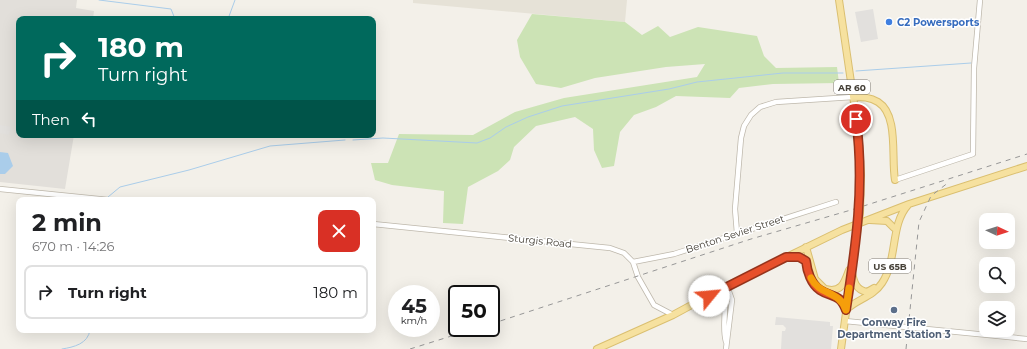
<!DOCTYPE html>
<meta charset="utf-8">
<style>
body{margin:0;font-family:Montserrat,sans-serif;background:#f2f2f2;color:#202124;height:100vh;display:flex;flex-direction:column;font-size:15px;white-space:nowrap}
*{box-sizing:border-box;margin:0}
p{font-size:13px;color:#757577}
.icon{flex:none;width:22px;height:22px;fill:none;stroke:currentColor;stroke-width:2;stroke-linecap:round;stroke-linejoin:round}
.map{position:relative;flex:1;overflow:hidden}
.drawer{position:absolute;left:16px;top:197px;width:360px;height:136px;display:flex;flex-direction:column;background:#fff;border-radius:8px;box-shadow:0 4px 16px #0002}
.drawer>*{flex:none}
.hud{position:absolute;left:16px;top:16px;width:360px;height:122px;border-radius:8px;box-shadow:0 4px 16px #0002;background:#00695c;color:#fff;overflow:hidden}
.needle{width:26px;rotate:94deg}
.fabs{position:absolute;left:979px;top:213px;display:grid;gap:8px}
.fabs a{display:grid;place-items:center;width:36px;height:36px;border-radius:8px;background:#fff;box-shadow:0 4px 16px #0002;font-size:20px}
.speed{position:absolute;left:388px;top:285px;display:flex;gap:8px;font-size:20px;font-weight:700;text-align:center}
.speed>*{display:grid;place-content:center;width:52px;height:52px;border-radius:50%;background:#fff;box-shadow:0 4px 16px #0002;line-height:1}
.speed small{font-size:10px;font-weight:400}
.speed .limit{border:2px solid #111;border-radius:6px;background:#fff;color:#111}
.pin{position:absolute;display:grid;place-items:center;width:34px;height:34px;color:#fff;margin:-17px;border:2px solid #fff;border-radius:50%;box-shadow:0 1px 4px #0007}
.me{position:absolute;width:44px;margin:-22px;rotate:62deg;stroke-linejoin:round;filter:drop-shadow(0 0 3px #0008)}
.turn{display:flex;align-items:center;gap:14px;height:84px;padding:0 16px;font-size:18px}
.turn .icon{width:52px;height:52px;stroke-width:2.5}
.turn b{display:block;font-size:28px;line-height:34px}
.then{display:flex;align-items:center;height:38px;padding:0 16px;background:#0003;gap:8px;font-size:15px}
.round{display:grid;place-items:center;flex:none;width:42px;height:42px;border-radius:8px;background:#f2f2f2}
.head{display:flex;align-items:center;justify-content:space-between;height:68px;padding:0 16px}
h1{font-size:24px;font-weight:700;line-height:30px}
ul{padding:0;list-style:none}
li{display:flex;align-items:center;gap:12px;height:54px;margin:0 8px 6px;padding:0 8px;border:2px solid #e0e0e0;border-radius:8px}
li div{flex:1}
li b{display:block;font-size:15px}
li em{font-style:normal}
.map>svg:first-child{display:block}
</style>
<div class="map">
<svg width="1027" height="349" viewBox="0 0 1027 349">
<rect width="100%" height="100%" fill="#f3f0e9"/>
<path fill="#e6e2d7" d="M413,0h214l-2,22 -212,-19z"/>
<path fill="#e2dfda" d="M0,0h77l-1,8 18,3 -1,8h-74v116h55l-9,54 -65,-7z"/>
<path fill="#cce3b5" d="M532,14l93,8 17,13 16,-9 12,11 28,-10 59,9 7,20 12,12 61,-1 2,16 -66,1 -34,4 -9,10 -54,-2 -20,11 -22,8 -14,17 -6,34 -12,2 -8,-18 -1,-21 -18,-12 -39,9 -22,21 -4,13 -12,11 -30,16 -5,37 -20,-1 1,-32 -52,-6 -17,-5 -4,-17h17l11,-29 74,1 42,-23 49,-14 133,-21 8,-13 -39,3 -71,11 -34,10 -25,-4 -16,-27 -3,-17z"/>
<path fill="#e2e0dd" d="M873,9l5,30 -17,3 -6,-30z
M0,125l11,2 -2,8 -9,-2z
M776,317l54,5v4h3l-2,23h-50l1,-18h3l1,-3 -3,-3h-8z"/>
<path fill="#aacdea" d="M0,152l8,1 5,13 -8,8h-5z"/>
<g fill="none" stroke-linecap="round" stroke-linejoin="round">
<path stroke="#aacdea" stroke-width="1" d="M99,0l72,9 4,10
M228,19l7,-19
M856,71l115,-8
M353,140l30,-2 94,5 13,-5 16,-11 22,-10 34,-11 107,-17 28,-7 86,-9h60
M108,197l12,-10 69,-17 81,-24 75,-6
M62,349c12,-2 26,-5 28,-19"/>
<defs>
<path id="minor" d="M895,180l78,-26 1,-86 6,-68
M0,189l109,11
M373,224l237,24 14,5 9,9 5,15 16,28 19,10
M737,233l-2,-24 6,-71 3,-12 7,-11 9,-8 16,-5 77,-5
M633,262l41,-8 162,-52
M721,289c8,16 0,36 5,53
M845,321l182,18
M726,349l6,-49 -5,-14"/>
<path id="major" d="M839,0l19,130 3,44
M853,97c9,0 17,0 25,5 21,13 13,56 17,78
M870,220l17,1 7,7
M806,247l9,32 10,10c16,4 19,-5 24,-19
M788,257h11l7,4
M852,273c2,9 4,17 15,19l7,-4
M826,293c10,2 16,6 19,16
M846,310c11,-11 27,-13 36,-27 16,-24 8,-58 26,-78
M597,349l76,-34 48,-26 121,-59 67,-26 118,-38
M841,349l14,-102"/>
</defs>
<use href="#minor" stroke="#beb8ac" stroke-width="6"/>
<use href="#major" stroke="#dabf70" stroke-width="8"/>
<use href="#minor" stroke="#fff" stroke-width="4.5"/>
<use href="#major" stroke="#f6e19f" stroke-width="6"/>
<path stroke="#979797" stroke-width="1" stroke-dasharray="5 5" stroke-linecap="butt" d="M491,324l260,-85 100,-29 176,-56
M410,349l67,-21
M906,349l13,-127 12,-26 18,-14"/>
<defs>
<path id="major-bridge" d="M855,247l5,-34 1,-39"/>
</defs>
<use href="#major-bridge" stroke="#dabf70" stroke-width="8" stroke-linecap="butt"/>
<use href="#major-bridge" stroke="#f6e19f" stroke-width="6"/>
</g>
<g fill="none" stroke-linecap="round" stroke-linejoin="round">
<defs>
<path id="route" d="M709,296l77,-39h13l7,4c1,10 5,23 14,29 12,8 20,3 26,20 10,-65 19,-125 10,-191"/>
</defs>
<use href="#route" stroke="#96341c" stroke-width="10"/>
<use href="#route" stroke="#e7502b" stroke-width="7"/>
<path stroke="#f59e0b" stroke-width="7" d="M811,278c9,18 28,12 35,32l3,-22"/>
</g>
<circle fill="#3f7fe0" stroke="#fff" stroke-width="1.5" cx="889" cy="22" r="4"/>
<circle fill="#5c6f8a" stroke="#fff" stroke-width="1.5" cx="894" cy="310" r="4"/>
<g text-anchor="middle" dominant-baseline="central" stroke-width="3" stroke-linejoin="round" paint-order="stroke">
<g fill="#fff" stroke="#7e7a74" stroke-width="1">
<rect x="834" y="80" width="36" height="14" rx="3"/>
<rect x="869" y="259" width="42" height="14" rx="3"/>
</g>
<g font-size="9" font-weight="bold" fill="#464138">
<text x="852" y="87">AR 60</text>
<text x="890" y="266">US 65B</text>
</g>
<g font-size="10" font-weight="bold" fill="#366cbe" stroke="#fff" text-anchor="start">
<text x="897" y="22">C2 Powersports</text>
</g>
<g font-size="10" fill="#464138" stroke="#fff">
<text transform="translate(735 234) rotate(-18)">Benton Sevier Street</text>
<text transform="translate(540 241) rotate(6)">Sturgis Road</text>
</g>
<g font-size="10" font-weight="bold" fill="#4e5e75" stroke="#fff">
<text x="894" y="322">Conway Fire<tspan x="894" dy="12">Department Station 3</tspan></text>
</g>
</g>
</svg>
<div class="fabs">
<a><svg class="needle" viewBox="-14 -14 28 28"><path d="M0-13l5 13h-10z" fill="#e53935"/><path d="M0 13l5-13h-10z" fill="#757577"/></svg></a>
<a><svg class="icon" aria-label="search" viewBox="0 0 24 24"><circle cx="10" cy="10" r="6"/><path d="M15 15l6 6"/></svg></a>
<a><svg class="icon" aria-label="layers" viewBox="0 0 24 24"><path d="M12 4l9 5-9 5-9-5zM3 14l9 5 9-5"/></svg></a>
</div>
<div class="speed"><div>45<small>km/h</small></div><div class="limit">50</div></div>
<div class="pin" style="left:856px;top:119px;background:#d93025"><svg class="icon" aria-label="arrive" viewBox="0 0 24 24"><path d="M6 21V4h12l-3 4 3 4H6"/></svg></div>
<svg class="me" style="left:709px;top:296px" viewBox="-20 -20 40 40"><circle r="19" fill="#fff"/><path d="M0-13L10 11 0 6-10 11z" fill="#e7502b"/></svg>
<div class="hud">
<div class="turn"><svg class="icon" aria-label="right" viewBox="0 0 24 24"><path d="M7 20v-9h11M14 6l5 5-5 5"/></svg><div><b>180 m</b>Turn right</div></div>
<div class="then">Then<svg class="icon" aria-label="left" viewBox="0 0 24 24"><path d="M17 20v-9H6M10 6l-5 5 5 5"/></svg></div>
</div>
<section class="drawer">
<div class="head"><div><h1>2 min</h1><p>670 m · 14:26</p></div><a class="round" style="background:#d93025;color:#fff"><svg class="icon" aria-label="close" viewBox="0 0 24 24"><path d="M6 6l12 12M18 6L6 18"/></svg></a></div>
<ul>
<li><svg class="icon" aria-label="right" viewBox="0 0 24 24"><path d="M7 20v-9h11M14 6l5 5-5 5"/></svg><div><b>Turn right</b></div><em>180 m</em></li>
</ul>
</section>
</div>
